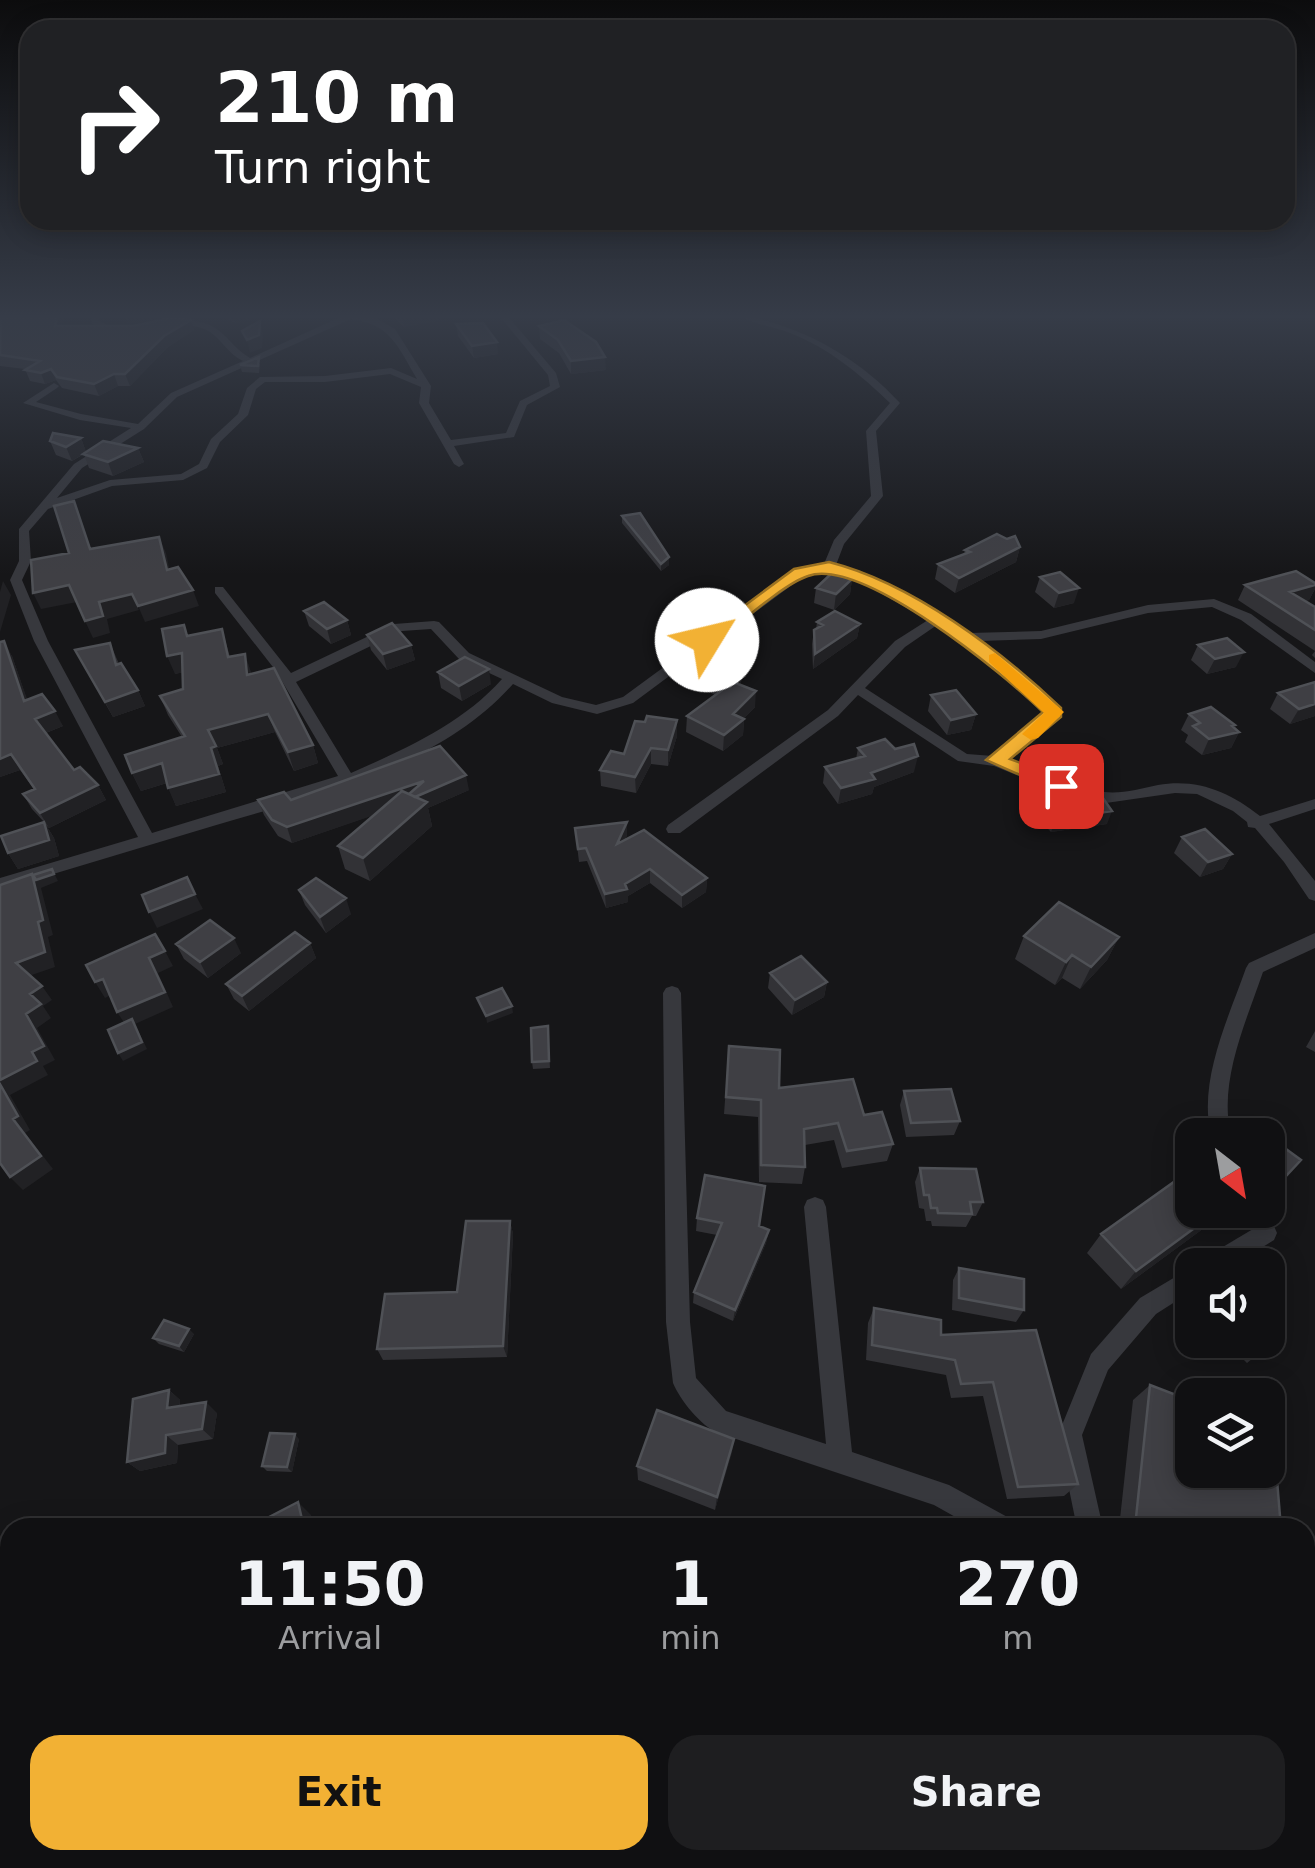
<!DOCTYPE html>
<style>
body{margin:0;font-family:"DejaVu Sans",sans-serif;background:#1e1e20;color:#f1f3f6;height:100vh;display:flex;flex-direction:column;font-size:38px;white-space:nowrap}
*{box-sizing:border-box;margin:0}
p{font-size:32px;color:#9c9d9f}
.icon{flex:none;width:55px;height:55px;fill:none;stroke:currentColor;stroke-width:2;stroke-linecap:round;stroke-linejoin:round}
.map{position:relative;flex:1;overflow:hidden}
.sheet{position:absolute;left:0px;top:1518px;width:1315px;height:352px;display:flex;flex-direction:column;background:#101012;border-radius:30px 30px 0 0;box-shadow:0 5px 25px #0003,0 0 0 2px #303032}
.sheet>*{flex:none}
.banner{position:absolute;left:20px;top:20px;width:1275px;height:210px;border-radius:30px;box-shadow:0 5px 25px #0003,0 0 0 2px #303032;background:#202124;color:#fff;overflow:hidden}
.needle{width:65px;rotate:149deg}
.buttons{position:absolute;left:1175px;top:1118px;display:grid;gap:20px}
.buttons a{display:grid;place-items:center;width:110px;height:110px;border-radius:20px;background:#101012;box-shadow:0 5px 25px #0003,0 0 0 2px #303032;font-size:50px}
.pin{position:absolute;display:grid;place-items:center;width:85px;height:85px;color:#fff;margin:-42px;border-radius:20px;box-shadow:0 5px 15px #0006}
.me{position:absolute;width:110px;margin:-55px;rotate:54deg;stroke-linejoin:round;filter:drop-shadow(0 0 8px #0008)}
.turn{display:flex;align-items:center;gap:35px;height:210px;padding:0 30px;font-size:45px}
.turn .icon{width:130px;height:130px;stroke-width:2.5}
.turn b{display:block;font-size:70px;line-height:85px}
.eta{display:flex;justify-content:space-evenly;align-items:center;height:170px;text-align:center}
.eta b{font-size:60px;font-weight:700;line-height:70px}
.cta{display:flex;gap:20px;margin-top:auto;padding:20px 30px}
.cta a{flex:1;height:115px;border-radius:30px;background:#f2b134;color:#111;font-size:40px;font-weight:700;line-height:115px;text-align:center}
.cta a+a{background:#1e1e20;color:#f1f3f6}
.map>svg:first-child{display:block}
</style>
<div class="map">
<svg width="1315" height="1868" viewBox="0 0 1315 1868">
<rect width="100%" height="100%" fill="#161618"/>
<g fill="none" stroke-linecap="round" stroke-linejoin="round">
<path fill="#37383d" fill-rule="evenodd" d="M90,314h8l1,7 28,13 -7,2 -28,-12z
M347,314l27,3 21,12 36,57 -2,17 22,37 55,-7 14,-32 30,-15 -2,-11 -50,-61h8l50,59 4,14 -33,18 -13,32 -60,9 10,18 -5,3 -5,-3 -35,-61 2,-16 -31,-13 -65,8h-60l-9,7 -8,26 -28,27 -13,26 -24,12 -71,6 -64,23 -19,22 2,30 -9,19 26,61 104,192 186,-57 -62,-105 -61,-78v-6h8l68,86 103,-49 40,-3 5,1 30,31 93,44 34,8 27,-8 173,-127 28,-6 10,-24 37,-44 -5,-65 24,-28c-29,-28 -61,-55 -100,-70 -18,-7 -37,-8 -53,-19 11,0 19,4 30,7 52,15 96,42 133,82l-24,28 7,65 -39,48 -8,21 24,6 109,62 72,-2 107,-26 66,-6 37,15 64,48v11l-74,-53 -29,-13 -64,6 -107,26 -61,2 36,27 46,44 -55,48c31,13 63,29 97,32 18,2 36,-3 54,-7 39,-7 72,7 102,31l55,-17v10l-46,15 46,57v20l-6,-2 -25,-37 -29,-34 -7,-1 -1,-5 -14,-11 -36,-17 -22,-1 -69,10 -48,-11 -64,-26 -36,-5 -100,-66 -20,21 -158,117h-12l-2,-4 2,-4 160,-115 67,-69 33,-21 -76,-43 -23,-6 -25,5 -171,127 -36,11 -45,-11 -39,-19c-73,83 -199,112 -300,142 -71,21 -142,43 -213,64v-12l138,-41 -104,-196 -24,-61 9,-19v-32l55,-65 57,-36 -51,-8 -57,-17 31,-20 5,3 -2,2 -21,14 45,12 57,10 33,-31 72,-32c-15,-7 -20,-20 -33,-29 -11,-8 -28,-6 -42,-7v-4c16,-1 37,-2 50,9 12,9 18,20 32,28zM351,319c40,5 47,28 66,60l-26,-11 -66,8 -65,1 -13,11 -9,26 -27,25 -12,25 -18,10 -71,6 -53,18 25,-30 62,-39 33,-32zM937,625c41,24 75,55 109,87l-53,44 -26,-2 -102,-66 40,-41zM431,629l28,30 43,20c-40,45 -97,70 -151,94l-55,-91 106,-51z
M1315,933v15l-52,24c-17,50 -45,110 -32,163h-20c-13,-54 17,-116 35,-167l3,-5z
M672,986l6,2 3,5 9,329 6,56 30,33 100,33 -22,-237 3,-7 8,-3 8,3 3,7 26,245 97,33 62,34 4,9h-40l-41,-23 -216,-72c-17,-7 -38,-33 -45,-50l-7,-61 -3,-329 3,-5z
M1245,1210h22l10,23 -3,7 -40,25h-31l3,-8 47,-28z
M1192,1267v24l-36,23 -48,56 -26,65 21,93h-26l-19,-93 33,-81 49,-56z
M1305,1678l10,4v31l-10,-4z
M1070,1860h30v8h-32z"/>
</g>
<path fill="#323236" d="M0,314l62,12h71l58,-6 3,10 -26,17 -38,39h-12l-19,10 -37,-8 -6,-8 -11,4 -15,-3 -5,-12 -25,-3z
M218,314h50v1l-33,8z
M390,314h50l1,6 -37,7z
M456,324l42,30 -24,4 -16,-22z
M539,326l67,44 -35,4 -12,-21 -19,-14z
M260,364l-1,9 -17,-1 -2,-7z
M81,438l5,14 52,-4 6,14 -31,14 -24,-8 -5,-14 -12,7 -16,-6 -6,-14z
M622,516l47,41v8l-8,6 -39,-48z
M1020,547l-4,15 -61,31 -20,-14 3,-15 26,-9 1,-5z
M1040,577l34,26 -20,5 -19,-16z
M852,579l-2,15 -16,16 -20,-7 2,-15z
M1315,583v6l-6,11 -4,1 10,6v51l-3,-3 3,-4 -77,-51 7,-15z
M304,611l43,9 4,15 -20,9 -22,-18z
M817,622l43,2 -3,14 -44,31 -1,-25 2,-14 2,-1z
M222,629l8,28 21,17 62,71 5,18 -24,8 -19,-39 -58,16 6,16 -5,2 8,26 -50,14 -9,-23 -26,8 -9,-18 50,-36 -14,-22 -8,-19 23,-7v-17l-8,2 13,-38z
M367,635l44,10 4,15 -28,10 -16,-20z
M0,642l12,14 15,44 36,26 -17,7 28,37 24,15 8,15 -57,28 -3,-3 8,13 5,18 -41,13 -10,-16 36,-31 -12,-13 -9,-15 11,-5 -14,-19 -20,7z
M110,643l9,21 19,26 7,16 -32,11 -38,-67z
M1198,645l38,22 -29,7 -16,-14z
M742,667l-1,16 -2,2 16,22 -12,12h1l-1,16 -20,16 -37,-19 1,-16 28,-21 -22,-11v-16z
M438,672l53,12 -29,17 -21,-13z
M1315,682v34l-25,8 -20,-15 8,-16z
M931,695l45,19 -5,16 -24,5 -19,-24z
M1189,714l50,18 -8,16 -29,7 -17,-13 3,-7 -7,-5z
M677,736l-9,30 -17,-2 -15,29 -35,-7 -1,-16z
M858,748l37,1 19,23 -40,15 -2,7 -34,10 -15,-21 2,-16 31,-8z
M469,790l-41,18 4,18 -62,55 -25,-12 -7,-23 35,-31 -81,28 -14,-7 -14,-21 -6,-15h33z
M1062,793l45,31 -56,8 -15,-16 5,-14 19,-5z
M627,822v13l-2,5 82,38 -1,14 -24,16 -32,-25 -22,13v6l-22,6 -19,-47 -8,1 -4,-34z
M1182,837l50,17 -9,15 -23,8 -26,-24z
M299,890l52,24 -25,19 -21,-28z
M1024,936l95,1 -12,23 -27,29 -18,-11 -7,7 -40,-26z
M310,943l6,15 -67,53 -15,-12 -8,-15z
M176,944l65,9 -33,25 -24,-19z
M770,973l57,9 -3,15 -32,18 -24,-27z
M548,1026l2,42 -17,1 -1,-7z
M1315,1031v21l-9,-5z
M729,1046l50,42 85,27 29,29 -6,17 -45,7 -8,-28 -29,5v22l-3,17 -43,-2 -1,-65 -34,-3z
M904,1091l56,30 -6,14 -48,2 -6,-32z
M1268,1149l33,11 -21,23 -12,-9z
M920,1168l63,34 -7,14h-4l-6,11 -34,-1 -1,-5h-5l-2,-12 -5,-1 -4,-26z
M697,1218l62,8 10,4 -3,13 -33,78 -40,-18 1,-11 23,-57 -21,-4z
M1215,1220l-94,69 -34,-36 14,-19z
M510,1221l3,13 -6,123 -124,3 -6,-11 80,-57z
M959,1268l65,42 -8,12 -64,-12 1,-30z
M874,1308l67,27 95,-5 42,154 -14,12 -57,3 -24,-103 -32,2 -5,-23 -80,-15 2,-37z
M1285,1332l-38,31 -15,-15 -7,5 -13,-13h56z
M194,1334l-10,18 -25,-8 -6,-6z
M1150,1385l42,85 89,58h-162l14,-128z
M169,1390l11,10v7l37,6 -4,26 -35,6 -1,18 -37,8 -13,-9z
M299,1439l-7,33 -25,-1 -5,-5z
M734,1439l-19,71 -77,-30 -1,-14z
M10,1660v91l-10,-2v-44z
M1198,1860h90l-1,8h-90z"/>
<path fill="#212124" d="M58,314h6l-4,23 -5,-11z
M124,314h57l-53,11z
M232,314h36v1l-33,8z
M407,314h33l1,6 -37,7 -2,-12z
M191,320l3,10 -26,17 -38,39 -5,-12 39,-38z
M260,321l3,13 -1,14 -12,5 -3,-13z
M497,342l1,12 -24,4 -2,-12z
M605,357l1,13 -35,4v-13z
M51,369l5,11 -11,4 -4,-11z
M114,374l4,12 -19,10 -5,-12z
M81,438l5,14 -14,9 -6,-14z
M138,448l6,14 -31,14 -5,-14z
M159,537l7,16 7,33 -6,-16z
M1020,547l-4,15 -61,31 4,-15z
M669,557v8l-8,6v-7z
M852,579l-2,15 -16,16 2,-16z
M3,581l8,14 -11,37v-40z
M69,585l8,17 -36,7 -8,-16z
M1315,585v4l-6,11 -27,8 8,-16z
M1079,588l-5,15 -20,5 5,-15z
M193,590l6,16 -54,16 -7,-16z
M132,594l7,16 -32,9 3,14 -17,5 -8,-17 14,-19z
M347,620l4,15 -20,9 -4,-15z
M860,624l-3,14 -44,31 2,-15z
M4,641l8,15 21,60 -9,-15z
M411,645l4,15 -28,10 -4,-16z
M1244,652l-8,15 -29,7 8,-15z
M182,653l7,18 -14,3 -8,-18z
M245,654l6,18 2,21 -6,-18z
M742,667l-1,16 -21,15 1,-16z
M489,669l2,15 -29,17 -3,-15z
M138,690l7,16 -32,11 -8,-15z
M756,691l-1,16 -20,20 9,-8 -1,16 -20,16 1,-16 9,-21z
M1315,704v12l-25,8 9,-15z
M55,711l8,15 -20,8 -8,-15z
M268,714l7,18 -58,16 6,16 -5,2 8,26 -50,14 -8,-18 43,-40 -3,-18z
M976,714l-5,16 -24,5 4,-15z
M677,720v16l-9,30v-16z
M1235,725l-4,9 8,-2 -8,16 -29,7 7,-16z
M313,745l5,18 -24,8 -6,-19z
M651,748v16l-15,29 -1,-16z
M11,754l9,16 -20,7v-18z
M918,756l-4,16 -40,15 -2,7 -34,10 3,-16 30,-15z
M162,763l8,19 -29,9 -9,-18z
M466,775l3,15 -41,18 4,18 -62,55 -7,-23 47,-55 -118,40 -5,-16 137,-46z
M98,785l8,15 -57,28 -9,-15z
M1112,811l-5,13 -56,8 5,-13z
M44,822l10,16 5,18 -41,13 -10,-16z
M627,822v13l-10,23v-14z
M1232,854l-9,15 -23,8 8,-15z
M52,869l6,12 -17,7 12,47 -5,2 7,30 -29,10 -10,-14 22,-41 -6,-48 4,6z
M650,869v14l-22,13v6l-22,6 -1,-14z
M707,878l-1,14 -24,16v-13z
M195,894l8,15 -46,19 -8,-16z
M346,898l5,16 -25,19 -6,-16z
M1119,937l-12,23 -27,29 11,-22z
M234,938l7,15 -33,25 -8,-16z
M310,943l6,15 -67,53 -7,-15z
M165,951l8,15 -15,7 15,34 -38,17 12,25 -24,12 -5,-8 9,-26 -10,-15 32,-54z
M1072,955l-10,23 -7,7 11,-23z
M103,979l10,15 -8,4 -10,-16z
M827,982l-3,15 -32,18 3,-15z
M42,986l10,14 -9,6 8,12 -14,10 18,32 -12,6 5,9 -38,20 20,35 -5,3 28,36 -30,21 -13,-13 3,-58 -13,-39 32,-28 -6,-38 4,-20z
M512,1006l1,7 -26,10 -1,-7z
M1219,1210h4l-8,10 -94,69 15,-18z
M510,1221l3,13 -6,123 -4,-11z
M769,1230l-3,13 -33,78 2,-11z
M189,1329l5,5 -10,18 -5,-6z
M169,1390l11,10 -1,19 -12,-11z
M206,1402l11,11 -4,26 -11,-10z
M295,1434l4,5 -7,33 -5,-5z
M166,1435l12,10 -1,18 -37,8 -13,-9z
M734,1439l-2,14 -17,57 2,-13z
M298,1502l13,13 3,13h-10z
M159,1860h20v8h-20z
M353,1860l1,8h-10v-7z"/>
<path fill="#3f3f44" stroke="#4f5156" stroke-width="2.5" d="M1,314h57l-3,12h78l37,-8 21,2 -27,16 -39,38h-11l-20,10 -37,-7 -6,-8 -10,4 -16,-3 15,-9 -40,-6z
M564,320l32,22 9,15 -34,4 -13,-21 -19,-14z
M260,321l-1,14 -12,5 -5,-9z
M483,323l14,19 -25,4 -16,-22z
M259,357l-1,9 -18,-1z
M53,433l28,5 -15,9 -16,-6z
M103,441l35,7 -30,14 -25,-8z
M74,501l16,48 69,-12 8,33 11,-3 15,23 -55,16 -6,-12 -33,8 4,14 -18,5 -16,-36 -36,8 -2,-33 38,-7 -15,-47z
M640,513l29,44 -8,7 -39,-48z
M997,534l10,5 8,-3 5,11 -61,31 -21,-14 32,-12 -5,-2z
M1296,571l19,12v2l-25,7 25,15v23l-70,-45z
M1060,572l19,16 -20,5 -19,-16z
M832,573l20,6 -16,15 -20,-6z
M324,602l23,18 -20,9 -23,-18z
M835,611l25,13 -45,30 -1,-24 9,-5 -6,-3z
M392,623l19,22 -28,9 -16,-19z
M184,625l3,11 35,-7 6,28 17,-3 2,21 27,-7 39,77 -25,7 -20,-38 -60,16 8,16 -5,2 8,26 -51,14 -6,-25 -30,10 -7,-18 60,-19 -25,-40 23,-7 -1,-36 -15,3 -5,-27z
M1227,638l17,14 -29,7 -17,-14z
M4,641l20,60 18,-7 13,17 -20,8 39,51 6,-3 18,18 -58,28 -17,-19 12,-5 -24,-35 -11,5v-117z
M110,643l6,22 5,-2 17,27 -33,12 -30,-52z
M714,654l28,13 -21,15 -28,-14z
M465,657l24,12 -30,17 -21,-14z
M733,682l23,9 -23,23 11,5 -20,16 -37,-19z
M1315,682v22l-16,5 -21,-16z
M956,690l20,24 -25,6 -20,-25z
M1211,707l24,18 -3,1 7,6 -30,7 -16,-13 7,-3 -11,-9z
M647,716l30,4 -9,30 -17,-2 -16,29 -35,-7 11,-19 13,3 11,-33 10,1z
M885,739l10,10 19,-5 4,12 -47,17 4,6 -34,9 -16,-21 40,-11 -7,-8z
M440,746l26,29 -51,22 -6,-3 15,-13 -137,46 -15,-7 -14,-20 26,-8 7,8z
M402,791l25,11 -64,56 -25,-12z
M1098,791l14,20 -56,8 -15,-17 23,-6 -2,-3z
M44,822l5,18 -41,13 -7,-17z
M627,822l-10,22 27,-14 63,48 -25,17 -32,-26 -25,15 2,5 -22,5 -19,-46 -8,1 -3,-21z
M1205,829l27,25 -24,8 -26,-25z
M52,869l2,5 -18,6 -3,-5z
M32,874l11,46 -5,2 7,30 -29,11 26,23 -12,8 11,10 -15,10 18,32 -12,6 5,9 -37,19v-195z
M187,877l8,17 -46,18 -7,-17z
M316,878l30,20 -26,19 -21,-27z
M1059,902l60,35 -28,30 -19,-12 -6,7 -42,-26z
M210,920l24,18 -34,24 -24,-18z
M295,932l15,11 -68,53 -16,-12z
M155,934l10,17 -16,7 16,34 -48,20 -14,-33 -8,3 -9,-17z
M801,956l26,26 -32,18 -25,-27z
M502,988l10,18 -26,10 -9,-18z
M132,1019l10,23 -24,11 -10,-23z
M548,1026l1,35 -17,1 -1,-34z
M729,1046l51,4 -1,38 74,-9 11,36 18,-3 11,32 -46,7 -9,-28 -34,6 1,38 -44,-2v-65l-35,-3z
M0,1084l18,32 -5,3 28,37 -31,21 -10,-14z
M951,1089l9,32 -49,2 -7,-32z
M1275,1141l26,19 -15,16 -18,-14v-13z
M920,1168l56,1 7,33h-13l2,12 -34,-1 -1,-5h-6l-2,-13h-5z
M1192,1169v41h27l-83,61 -35,-37z
M705,1175l60,11 -6,40 10,4 -34,80 -41,-18 28,-69 -25,-5z
M466,1221h44l-7,125 -126,3 8,-55 72,-2z
M959,1268l65,11v31l-65,-12z
M874,1308l67,12v15l95,-5 42,154 -60,3 -25,-105 -32,2 -6,-24 -83,-15z
M1268,1314l17,18 -25,20 -11,-12h19z
M164,1320l25,9 -10,17 -26,-8z
M1150,1385l42,16v69h76v-16l7,2 6,72 -146,-1z
M169,1390l-2,18 39,-6 -4,27 -36,6 -1,18 -38,9 6,-63z
M657,1410l77,29 -17,58 -80,-31z
M270,1433l25,1 -8,33 -25,-1z
M298,1502l6,26h-56z
M10,1660v85l-10,1v-41z
M10,1825l1,35 -11,3 2,-35z
M64,1860h95v8h-95z
M1217,1860h71l-1,8h-70z
M344,1861v7h-19z"/>
<linearGradient id="sky" x2="0" y2="1"><stop stop-color="#0c0c0d"/><stop offset="0.55" stop-color="#363c48"/><stop offset="1" stop-color="#363c48" stop-opacity="0"/></linearGradient>
<rect width="1315" height="575" fill="url(#sky)"/>
<path fill="#f2b134" stroke="#9d7322" stroke-width="2.5" d="M829,562c83,21 171,88 232,146v9l-51,42 58,22v9h-14l-68,-30 57,-48c-39,-38 -181,-155 -235,-136 -25,8 -72,51 -95,68l-15,-4 96,-71z"/>
<path fill="#f59e0b" d="M995,653l69,59 -26,26 -7,2 -9,-6 22,-21 -55,-51v-7z"/>
</svg>
<div class="buttons">
<a><svg class="needle" viewBox="-14 -14 28 28"><path d="M0-13l5 13h-10z" fill="#e53935"/><path d="M0 13l5-13h-10z" fill="#9c9d9f"/></svg></a>
<a><svg class="icon" aria-label="sound" viewBox="0 0 24 24"><path d="M4 9h4l5-4v14l-5-4H4zM17 9q2 3 0 6"/></svg></a>
<a><svg class="icon" aria-label="layers" viewBox="0 0 24 24"><path d="M12 4l9 5-9 5-9-5zM3 14l9 5 9-5"/></svg></a>
</div>
<div class="pin" style="left:1061px;top:786px;background:#d93025"><svg class="icon" aria-label="arrive" viewBox="0 0 24 24"><path d="M6 21V4h12l-3 4 3 4H6"/></svg></div>
<svg class="me" style="left:707px;top:640px" viewBox="-20 -20 40 40"><circle r="19" fill="#fff"/><path d="M0-13L10 11 0 6-10 11z" fill="#f2b134"/></svg>
<div class="banner">
<div class="turn"><svg class="icon" aria-label="right" viewBox="0 0 24 24"><path d="M7 20v-9h11M14 6l5 5-5 5"/></svg><div><b>210 m</b>Turn right</div></div>
</div>
<section class="sheet">
<div class="eta">
<div><b>11:50</b><p>Arrival</p></div>
<div><b>1</b><p>min</p></div>
<div><b>270</b><p>m</p></div>
</div>
<div class="cta"><a>Exit</a><a>Share</a></div>
</section>
</div>
